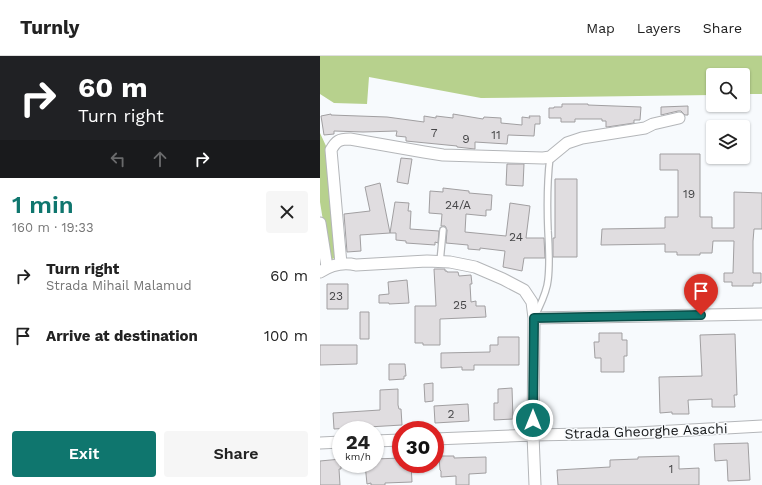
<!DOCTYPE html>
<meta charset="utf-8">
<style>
body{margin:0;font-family:"Work Sans",sans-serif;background:#f6f6f6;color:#222;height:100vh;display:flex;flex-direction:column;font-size:15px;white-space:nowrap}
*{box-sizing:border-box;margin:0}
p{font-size:13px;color:#767676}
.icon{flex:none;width:22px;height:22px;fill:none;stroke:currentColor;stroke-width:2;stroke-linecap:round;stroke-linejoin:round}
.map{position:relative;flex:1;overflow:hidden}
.details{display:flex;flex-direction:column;background:#fff;width:320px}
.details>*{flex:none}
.top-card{background:#202124;color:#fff;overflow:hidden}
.fabs{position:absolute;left:386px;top:12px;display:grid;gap:8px}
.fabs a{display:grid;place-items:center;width:44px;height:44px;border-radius:4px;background:#fff;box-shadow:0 1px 3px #0004;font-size:20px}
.speed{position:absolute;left:12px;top:365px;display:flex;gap:8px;font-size:20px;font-weight:700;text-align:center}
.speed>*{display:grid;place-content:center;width:52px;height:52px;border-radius:50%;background:#fff;box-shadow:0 1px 3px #0004;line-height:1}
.speed small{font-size:10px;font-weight:400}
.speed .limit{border:6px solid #d22;background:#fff;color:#111}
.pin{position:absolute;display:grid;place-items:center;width:34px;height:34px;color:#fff;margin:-41px -17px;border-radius:50% 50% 50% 0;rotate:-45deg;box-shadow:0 0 4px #0007}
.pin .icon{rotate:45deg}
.me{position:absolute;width:44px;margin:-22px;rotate:0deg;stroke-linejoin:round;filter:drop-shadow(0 0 3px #0008)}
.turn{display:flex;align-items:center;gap:14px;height:84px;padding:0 12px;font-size:18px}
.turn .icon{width:52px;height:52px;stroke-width:2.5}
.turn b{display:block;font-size:28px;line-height:34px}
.lanes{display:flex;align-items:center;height:38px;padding:0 12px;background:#0003;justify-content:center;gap:20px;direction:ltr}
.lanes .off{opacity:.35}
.round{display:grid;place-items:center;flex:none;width:42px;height:42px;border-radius:4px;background:#f6f6f6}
.headline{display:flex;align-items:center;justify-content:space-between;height:68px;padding:0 12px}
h1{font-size:24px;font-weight:600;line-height:30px;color:#0f766e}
.cta{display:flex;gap:8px;margin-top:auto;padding:8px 12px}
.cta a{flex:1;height:46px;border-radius:4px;background:#0f766e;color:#fff;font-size:16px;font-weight:600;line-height:46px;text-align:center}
.cta a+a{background:#f6f6f6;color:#222}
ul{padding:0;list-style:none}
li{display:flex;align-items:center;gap:12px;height:60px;padding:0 12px}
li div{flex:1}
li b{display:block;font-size:15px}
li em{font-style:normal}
header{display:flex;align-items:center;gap:24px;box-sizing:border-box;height:56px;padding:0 20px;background:#fff;border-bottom:1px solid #e0e0e0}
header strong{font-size:19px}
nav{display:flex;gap:22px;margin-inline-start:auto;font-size:14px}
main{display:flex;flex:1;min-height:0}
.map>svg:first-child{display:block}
</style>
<header>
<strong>Turnly</strong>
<nav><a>Map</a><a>Layers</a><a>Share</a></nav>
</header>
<main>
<section class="details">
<div class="top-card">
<div class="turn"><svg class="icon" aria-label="right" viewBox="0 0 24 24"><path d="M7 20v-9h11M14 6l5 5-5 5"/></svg><div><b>60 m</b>Turn right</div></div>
<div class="lanes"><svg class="icon off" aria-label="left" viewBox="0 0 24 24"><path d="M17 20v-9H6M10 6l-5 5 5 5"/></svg><svg class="icon off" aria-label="ahead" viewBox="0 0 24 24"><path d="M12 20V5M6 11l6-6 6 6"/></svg><svg class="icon" aria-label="right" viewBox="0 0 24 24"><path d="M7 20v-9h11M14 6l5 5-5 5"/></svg></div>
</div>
<div class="headline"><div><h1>1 min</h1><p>160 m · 19:33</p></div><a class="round"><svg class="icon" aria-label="close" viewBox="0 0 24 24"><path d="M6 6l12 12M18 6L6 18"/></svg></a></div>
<ul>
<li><svg class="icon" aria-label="right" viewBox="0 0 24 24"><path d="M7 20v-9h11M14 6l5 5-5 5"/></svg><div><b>Turn right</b><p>Strada Mihail Malamud</p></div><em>60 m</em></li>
<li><svg class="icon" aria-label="arrive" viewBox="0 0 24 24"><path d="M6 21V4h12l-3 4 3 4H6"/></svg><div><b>Arrive at destination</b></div><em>100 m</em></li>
</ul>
<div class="cta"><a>Exit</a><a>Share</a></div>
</section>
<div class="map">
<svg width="442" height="429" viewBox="0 0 442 429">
<rect width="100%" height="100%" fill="#f7fafd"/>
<path fill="#b7d18d" d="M0,0h442v38h-19v-19h-30v20l-232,3 -112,-21 -2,27 -33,-1 -14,-9z
M0,77l6,13 11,109 -4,4 -4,-1 -9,-56z"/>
<path fill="#e0dde0" stroke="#a19fa1" d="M242,48h26v1l53,2 -1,13h-6v3l-27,4h-1v-6h-4v-2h-27v3h-14v-4h-12v-10h5v-1h8z
M368,50v9h-3l-4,-4h-3l-17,4v-8z
M11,58v1l56,2 37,5v-6l12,2v-2l17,2v-4l30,5 1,-2 17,1v5l21,2v-8l8,1 -1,-2h11v8h-5l-1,12 -26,-1 -1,9 -32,-2v7l-18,-2v-1l-51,-5v-4l-10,-1 1,-5 -34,1 -29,-1v3l-10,1 -3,-19z
M340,98h40v63h12v11h22v-36l28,1v36h-8l-1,12v32h8v10h-8v3h-21v-4h-8v-9h9l1,-32h-21l-1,12h-12v2h-23v-3h-12v-8l-64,1 1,-16 63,-1v-11h13v-47h-18z
M81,102l11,1 -4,25 -11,-2z
M187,108h17l-1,22 -17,-1z
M235,123h22v78h-24v-19h2z
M60,127l10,50 -30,2 1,16 -14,1 -3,-38 26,-3 -5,-24z
M123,132l26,3v2l23,2 -1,15h-5v6l-20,-2 -1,18 41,4 4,-33 20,3 -4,32h18l1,20h-21l-2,13 -19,-4 2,-16 -25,-3v2l-12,-1v-4l-22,-2 1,-13 -2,-4h-4l1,-12 -13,-1 1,-22 13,1z
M75,146l14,1 -1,8h3l-1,18 29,2 -1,12 -3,-1v3l-29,-2v-2l-10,-1v-7h-6z
M114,213h11v2h2v1h11l1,4 12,-1 1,9h-2l1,18 5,-1v5h9l1,11 -46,2v26h-17v-2h-8v-37h21z
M87,224l2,23 -20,1v-1h-10v-8l10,-1 -1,-12z
M7,228h21v25h-21z
M40,256h9v27h-9z
M279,277h23v7h5v16h-3v16h-23v-14h-6l-1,-16h5z
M415,278l2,61h-3l1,12h-23v-8l-24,1 1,14h-17v-2l-12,1 -1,-36 43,-1 -2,-41z
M178,281h21v28h-45v5h-12v-3l-21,1v-15l49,-1v-7h8z
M0,289h37v19l-37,1z
M69,308h16l1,12h-2v3l-15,1z
M113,327v18l-8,1 -1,-18z
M192,332l1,31 -19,1v-17h4v-14z
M78,333v16l1,4h2l1,16 -68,4 -1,-16 47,-3v-20z
M148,348l1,17 -34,2 -1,-17z
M428,387l2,37 -22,1 -1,-21 -12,1 -1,-17z
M119,400h15v2l32,-1v16l-17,1v11h-13v-9l-15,1v-6l-1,-1z
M359,400v13l20,-1v17h-141l-1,-15 53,-3v-7l28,-1v-2z
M81,402v6h10l1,18 -27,1v2h-14v-2l-4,1 -2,-20h10v-5z
M21,403v10h-2l1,16h-20v-24z"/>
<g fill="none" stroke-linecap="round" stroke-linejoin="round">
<defs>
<path id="service" d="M120,206l3,-32
M216,258c5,-11 11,-22 12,-34 2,-16 1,-33 0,-49 -1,-25 -1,-49 2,-74"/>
<path id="minor" d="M0,167l7,44
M21,208l-10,-114c5,-9 8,-11 19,-11l74,13 19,3 100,3 7,-1 17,-14 15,-5 63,-10 8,-4 26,-6
M0,216c11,-7 24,-10 36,-7l71,-4 23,1 25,5 28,12 21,11 8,12 2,16 228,-4
M214,262l-1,117 2,50
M115,383l98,-4 104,-2 125,-7
M55,385l26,-1
M0,387l21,-1"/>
</defs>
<use href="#service" stroke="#b4b6b9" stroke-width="8"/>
<use href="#minor" stroke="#b4b6b9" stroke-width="13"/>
<use href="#service" stroke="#fff" stroke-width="5.5"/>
<use href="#minor" stroke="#fff" stroke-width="11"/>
</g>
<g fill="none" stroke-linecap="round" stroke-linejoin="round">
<defs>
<path id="route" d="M213,364l1,-102 167,-3"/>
</defs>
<use href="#route" stroke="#0a4d48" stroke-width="10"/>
<use href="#route" stroke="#0f766e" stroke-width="7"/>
</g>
<g text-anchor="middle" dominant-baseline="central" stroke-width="3" stroke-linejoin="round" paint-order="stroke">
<g font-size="12" fill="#464648">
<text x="114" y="77">7</text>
<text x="176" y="79">11</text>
<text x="146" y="83">9</text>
<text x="369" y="138">19</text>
<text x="138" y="149">24/A</text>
<text x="196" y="181">24</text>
<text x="16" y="240">23</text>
<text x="140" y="249">25</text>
<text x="131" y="358">2</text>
<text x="351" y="413">1</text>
</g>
<g font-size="14" fill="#131415" stroke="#f7fafd">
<text transform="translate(326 375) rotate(-2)">Strada Gheorghe Asachi</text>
</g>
</g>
</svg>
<div class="fabs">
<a><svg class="icon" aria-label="search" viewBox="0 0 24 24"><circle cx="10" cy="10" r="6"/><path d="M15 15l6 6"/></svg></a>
<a><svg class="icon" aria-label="layers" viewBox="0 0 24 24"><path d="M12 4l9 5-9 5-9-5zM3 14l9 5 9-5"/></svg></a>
</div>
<div class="speed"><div>24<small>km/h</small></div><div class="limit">30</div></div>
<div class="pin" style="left:381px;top:259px;background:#d93025"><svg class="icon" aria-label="arrive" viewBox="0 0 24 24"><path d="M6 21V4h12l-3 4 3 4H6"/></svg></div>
<svg class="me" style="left:213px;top:364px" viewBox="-20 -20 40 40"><circle r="17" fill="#0f766e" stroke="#fff" stroke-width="3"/><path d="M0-11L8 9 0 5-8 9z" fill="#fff"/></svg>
</div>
</main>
